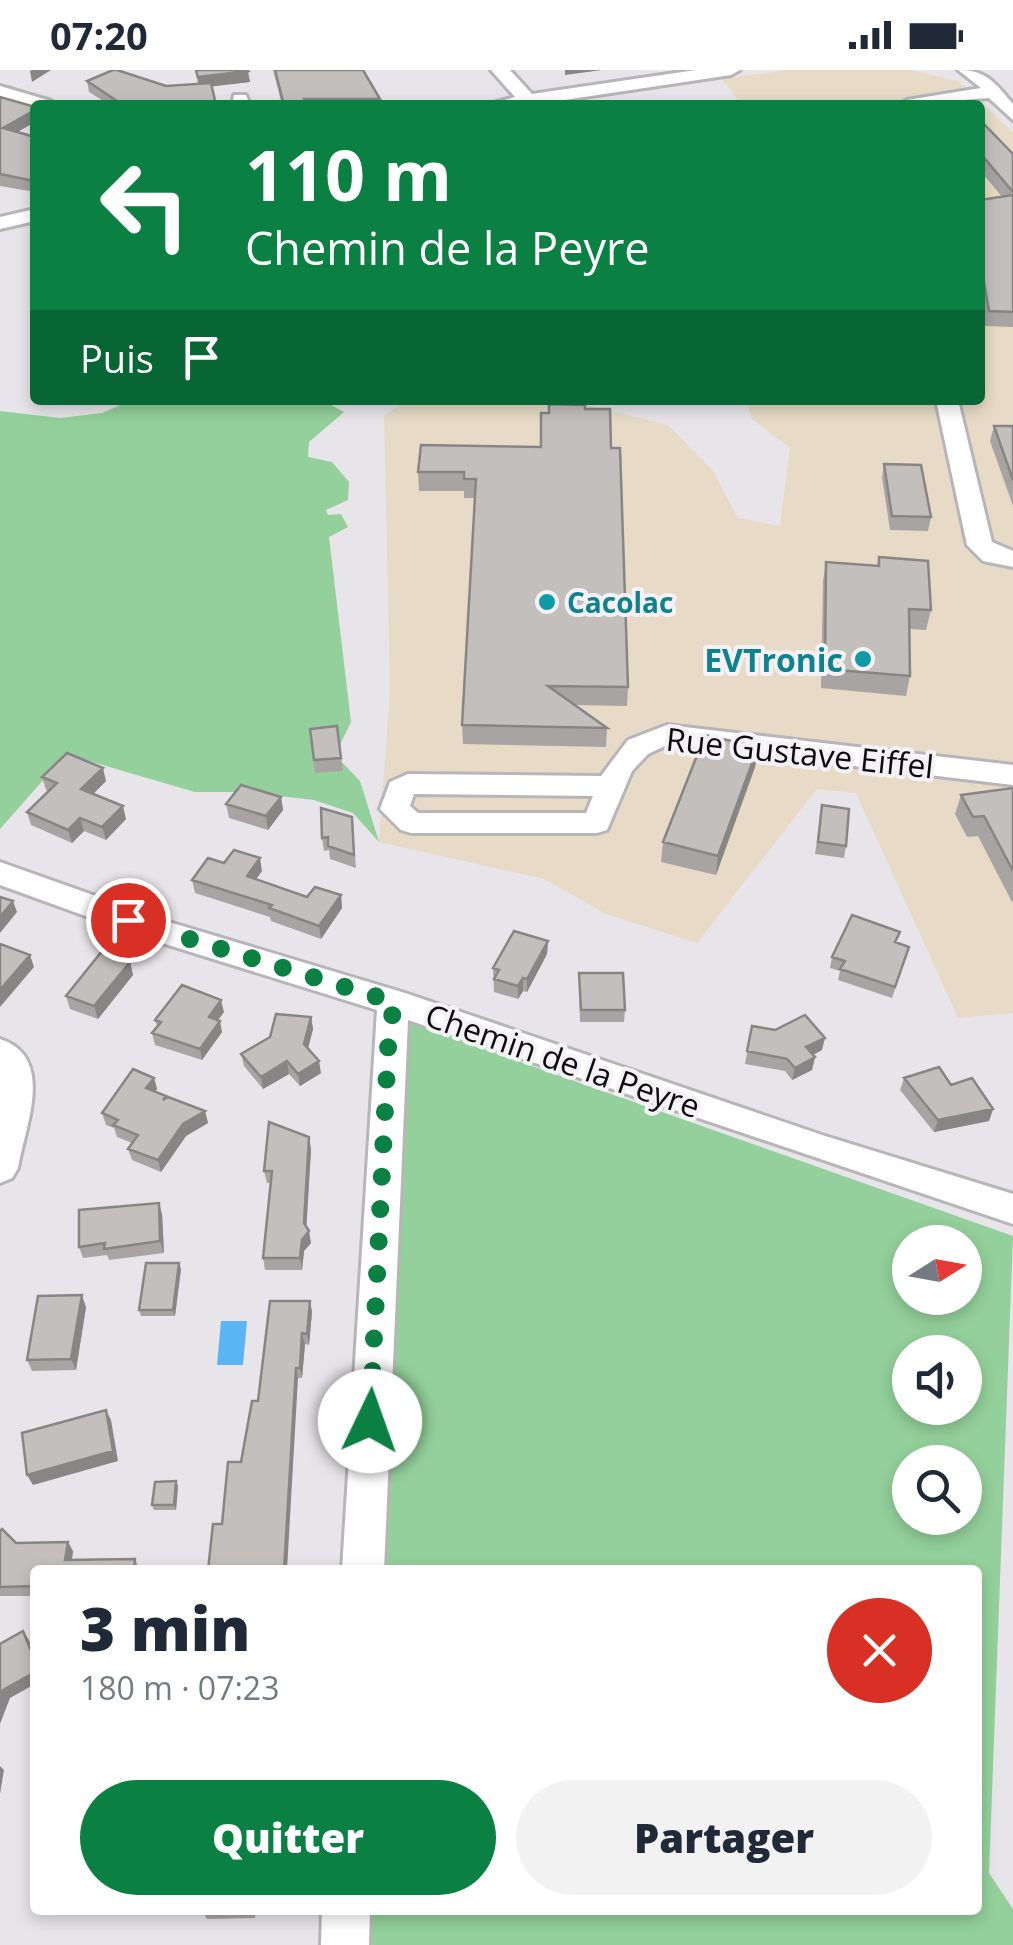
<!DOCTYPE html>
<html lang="fr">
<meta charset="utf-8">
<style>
body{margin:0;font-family:"Open Sans",sans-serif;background:#f2f2f3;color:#1f2937;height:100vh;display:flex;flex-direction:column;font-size:38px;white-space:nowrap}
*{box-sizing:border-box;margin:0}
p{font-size:32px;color:#747a83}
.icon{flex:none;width:55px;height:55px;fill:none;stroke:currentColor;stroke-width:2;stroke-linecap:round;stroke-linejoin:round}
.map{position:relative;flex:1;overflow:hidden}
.side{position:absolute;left:30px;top:1495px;width:952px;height:350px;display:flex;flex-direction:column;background:#fff;border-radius:10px;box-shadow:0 5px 15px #0003}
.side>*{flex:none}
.guide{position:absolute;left:30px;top:30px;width:955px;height:305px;border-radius:10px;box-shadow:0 5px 15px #0003;background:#0b8043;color:#fff;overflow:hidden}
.needle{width:65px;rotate:79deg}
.tools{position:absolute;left:892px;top:1155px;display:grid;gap:20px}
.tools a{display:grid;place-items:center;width:90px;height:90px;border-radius:50%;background:#fff;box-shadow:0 5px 15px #0003;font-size:50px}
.pin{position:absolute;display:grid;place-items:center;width:85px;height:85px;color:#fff;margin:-42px;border:5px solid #fff;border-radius:50%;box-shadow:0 2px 10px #0007}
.me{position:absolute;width:110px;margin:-55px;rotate:3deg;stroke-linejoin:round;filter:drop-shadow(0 0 8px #0008)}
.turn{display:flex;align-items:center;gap:35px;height:210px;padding:0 50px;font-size:45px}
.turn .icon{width:130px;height:130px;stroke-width:2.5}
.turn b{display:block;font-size:70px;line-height:85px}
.then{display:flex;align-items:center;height:95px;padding:0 50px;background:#0003;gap:20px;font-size:38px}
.round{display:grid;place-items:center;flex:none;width:105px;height:105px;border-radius:52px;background:#f2f2f3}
.summary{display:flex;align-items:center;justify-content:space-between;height:170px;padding:0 50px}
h1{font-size:60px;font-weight:800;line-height:75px}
.cta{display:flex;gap:20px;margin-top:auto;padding:20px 50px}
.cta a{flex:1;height:115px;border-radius:60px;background:#0b8043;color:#fff;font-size:40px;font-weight:800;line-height:115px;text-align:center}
.cta a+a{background:#f2f2f3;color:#1f2937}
.status{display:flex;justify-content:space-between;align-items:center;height:70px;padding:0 50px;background:#fff;direction:ltr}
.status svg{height:28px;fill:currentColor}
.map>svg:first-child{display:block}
</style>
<div class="status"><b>07:20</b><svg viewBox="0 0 49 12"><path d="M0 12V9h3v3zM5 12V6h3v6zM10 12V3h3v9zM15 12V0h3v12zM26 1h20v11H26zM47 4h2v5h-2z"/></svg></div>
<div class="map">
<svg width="1013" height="1875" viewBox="0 0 1013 1875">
<rect width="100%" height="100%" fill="#e7e5e9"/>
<path fill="#e7dbc7" d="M787,0h123l48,11 55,51v881l-55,5 -102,-225 -39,-4 -120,154 -91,-29 -62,-35 -165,-37 11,-152 -6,-274 22,-16h160l102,25 45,46 25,47 42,8 10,-78 -38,-29 -6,-19h234v-295h-238l-20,-26z"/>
<path fill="#93d09b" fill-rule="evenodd" d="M132,330h190l22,12 -35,30 -1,15 24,5 17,20 -1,18 -22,10 2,5 13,-1 7,13 -19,10 22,185 -16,33 25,26 19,61 -26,-29 -39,-13 -68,-8h-51l-120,-35 -23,13 -52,59v-418l60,7 42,-5z
M410,953l603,213 -24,637 24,36v36h-655l1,-35h619v-340h-602l25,-520zM910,1172h55v56h-55zM910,1282h55v56h-55zM910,1392h55v56h-55z"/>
<path fill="#5bb4f4" d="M221,1251h26l-4,44h-26z"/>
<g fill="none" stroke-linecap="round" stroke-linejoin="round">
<defs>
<path id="minor" d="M491,0h19l22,24 164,-24h44l-9,5 -200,30h-45l29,-8z
M958,0c29,0 37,13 55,34v16l-24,-22 -91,7 9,-5 74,-12z
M0,16l51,15 3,4 -19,3 -35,-11z
M234,25h12l4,10h-18z
M35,139v12l-35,8v-12z
M936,330h22l34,142 21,9v16l-30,-6 -16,-16z
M667,655l346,40v20l-344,-41 -21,10 -16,17 -25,59 -10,3h-186l-10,-3 -21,-21 10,-27 18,-8 193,2 27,-36zM414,724l179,2 -7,17h-168l-8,-7z
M0,792l169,60 236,71 417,142 191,59v30l-605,-204 -24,550h-42l35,-560 -228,-71 -149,-54z
M0,969c56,18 25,87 18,129l-6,10 -12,5z
M322,1840h48l-1,35h-48z"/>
</defs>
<use href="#minor" stroke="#b7b5b9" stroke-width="6"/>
<use href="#minor" fill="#fff" fill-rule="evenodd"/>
</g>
<path fill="#a8a4a3" d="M195,0h52l3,12 -38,4 4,19h-106l-21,-13 -2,-11 79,5 32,-2z
M273,0h90l17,29 1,6h-99z
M0,27l35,10v15l-18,10 18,5v55l-35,-6z
M980,50l33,34v173l-28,-1 -5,-32v-94l22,-3 -22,-27z
M585,339l26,39 17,239 -1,19 -52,-1 32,23 -1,19 -143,-3 -1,-19 13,-227h-11v-7h-45l-1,-19 123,-25 8,-34z
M994,356h19v80l-23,-65z
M884,394l47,53 -3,14 -38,-1 -8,-53z
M879,487l52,53 -5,20 -16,-1v47l-4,20 -85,-8 2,-107 3,-19 51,4z
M337,656l6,45 -28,2 -5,-44z
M758,677l-3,20 -39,108 -55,-13 2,-20z
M42,707l64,4 -13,13 33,25 -20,21 -22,-9 -12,12 -41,-18 -4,-13 21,-21 -2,-1z
M1013,718v113l-1,1 -34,-66 -11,1 -12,-23 6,-19z
M281,727l2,13 -15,20 -39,-12 -3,-14z
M822,735l24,41 -2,12 -29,-4z
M352,747l4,51 -26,-9 -1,-9 -5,1 -2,-13z
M224,793l38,8 -6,8 51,18 34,-2 1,13 -21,31 -50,-18 -1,-4 -75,-24 -3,-13z
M548,871l-1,13 -20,38 -4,-1 -5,8 -24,-7 -1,-24z
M897,873l12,4 -17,51 -54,-18 2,-9 -10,-3 2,-11z
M130,892l3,13 -35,44 -28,-10 -4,-13z
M579,903l46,37 -1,12h-44z
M224,942l-6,8 4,12 -20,28 -47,-15 -3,-12 5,-7 -2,-6z
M311,947l2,12 -5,19 13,25 -21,13 -11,-12 -26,15 -19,-23 -3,-12z
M752,956l70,24 -9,5 2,2 -3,13 -20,10 -7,-9 -40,-7z
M154,1008l3,11 -2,3 11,6 39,13 3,12 -22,13 -25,36 -29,-12 -4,-11 4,-6 -15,-6 -3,-9 -8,-3 -4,-12z
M904,1008l47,7 42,24 -4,12 -55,11 -34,-42z
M309,1067l2,13 -5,77 5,16 -7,8 -2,19h-37l-2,-12 8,-75h-4l-3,-12z
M162,1144l2,39 -55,7 -2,-5 -24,3 -4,-11z
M181,1199l-6,47h-34l-2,-6z
M310,1231l2,11 -3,33 -4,-1 -3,34h-4l-76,146 36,-123z
M86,1237l-10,63 -44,1 -5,-11z
M176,1411l2,5 -2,24h-22l-2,-5z
M0,1461l16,12 57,8 -1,9 63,-1 5,11h-105v26h-35z
M203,1840h53l-1,8 -48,1 -4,-6z"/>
<path fill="#888684" d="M32,0h19l-19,12 -2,-11z
M565,0h37l-37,5z
M248,1l2,11 -51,6 -1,-11z
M35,40v12l-30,17 -2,-11z
M758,677l-3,20 -39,108 2,-19z
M103,698l3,13 -21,21 -4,-13z
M281,727l2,13 -15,20 -2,-14z
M123,736l3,13 -20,21 -4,-13z
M80,748l4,13 -12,12 -4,-13z
M260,788l2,13 -13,18 -2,-13z
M341,825l1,13 -21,31 -2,-13z
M13,831l4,11 -17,21v-16z
M548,871l-1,13 -20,38v-13z
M30,885l4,12 -34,40v-17z
M130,892l3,13 -35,44 -4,-13z
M523,908v13l-5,8v-13z
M221,930l3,12 -13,17 -2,-12z
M311,947l2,12 -7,27 -2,-12z
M220,951l2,11 -20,28 -2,-11z
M825,968l-3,12 -19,10 3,-13z
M815,987l-3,13 -20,10 3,-12z
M287,991l2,13 -26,15 -2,-12z
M319,991l2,12 -21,13 -2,-12z
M154,1008l3,11 -8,11 -3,-12z
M993,1039l-4,12 -55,11 4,-12z
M205,1041l3,12 -22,13 -25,36 -3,-12 25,-36z
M309,1067l2,13 -5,84 -2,-11z
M159,1133l3,11 2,39 -4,-12z
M309,1161l2,12 -7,8 -2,19 -2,-12 2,-18z
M179,1193l2,6 -6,47 -2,-6z
M82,1225l4,12 -10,63 -5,-11z
M310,1231l2,11 -3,33 -2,-11z
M302,1263l3,11 -3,34 -2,-10z
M296,1298l2,10 -11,192h-3z
M106,1340l5,10 7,41 -85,24 -6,-10z
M176,1411l2,5 -2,24 -2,-5z
M68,1472l5,9 -3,19 -5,-10z
M23,1561l6,9 6,15v6z
M35,1602v12l-25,14 -10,26v-25l3,-9z
M0,1696l4,4 -4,24z"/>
<path fill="#c3bfbd" stroke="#888684" stroke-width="2.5" d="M113,0h4l49,16 45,-3 5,22h-93l-36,-24z
M196,0h51l1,1 -50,6z
M275,0h88l17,29h-76l2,6h-22z
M0,27l35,10v3l-32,18 32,9 -1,44 -34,-7z
M980,50l33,34v38l-33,-39z
M1013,125v117l-24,-1 -9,-52v-59z
M549,334l36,1v4h25l1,39h9l8,239 -80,-1 59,42 -145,-3 14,-246h-12v-7h-46l3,-27 120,2v-34h8z
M994,356h19v54z
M884,394l37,1 10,52 -39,-1z
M879,487l49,4 3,49 -22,-1 1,67 -85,-7 1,-107 53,4z
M337,656l4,32 -27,2 -4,-31z
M705,665l53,12 -40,109 -55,-14z
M67,683l36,15 -22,21 42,17 -21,21 -22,-9 -12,12 -41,-18 30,-29 -15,-6z
M241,715l40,12 -15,19 -40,-12z
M1013,718v83l-29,-55 -11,1 -12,-22z
M822,735l27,4 -3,37 -28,-4z
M321,738l31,9 2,38 -26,-9v-9l-6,1z
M234,780l26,8 -13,18 60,21 8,-10 26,8 -22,31 -50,-18 3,-3 -80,-25 16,-22 16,5z
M0,827l13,4 -13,16z
M852,845l48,17 -5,10 14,5 -14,40 -55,-18 5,-8 -13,-4z
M514,861l34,10 -21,38 -4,-1 -5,8 -24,-7 5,-9 -6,-2z
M0,874l30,11 -30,35z
M102,881l28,11 -36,44 -28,-10z
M579,903h44l2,37h-44z
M182,915l39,15 -12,17 11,4 -20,28 -48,-16 9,-11 -6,-2z
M276,944l35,3 -7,27 15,17 -21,13 -11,-13 -26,16 -20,-23 29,-17z
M805,945l20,23 -19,9 9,10 -20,11 -8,-9 -40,-8 5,-25 23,4z
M939,997l12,18 21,-7 21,31 -55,11 -34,-42z
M133,999l21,9 -8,10 20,8 -3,4 5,-3 37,14 -22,13 -25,36 -30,-11 10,-14 -25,-10 5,-5 -16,-7z
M269,1052l40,15 -5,86 5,8 -7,9 -2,18h-37l9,-87h-8z
M159,1133l1,38 -56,8 1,-6 -26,4v-37z
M146,1193h33l-6,47h-34z
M82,1225l-11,64 -44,1 11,-64z
M270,1231h40l-3,33 -5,-1 -2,35h-4l-12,202h-76l5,-46h9l6,-62h13l11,-61h6z
M106,1340l7,41 -86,24 -5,-42z
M176,1411l-2,24h-22l3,-23z
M2,1459l14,14 52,-1 -3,18 70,-1 -1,11h-99v16l-35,1v-56z
M23,1561l12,30v11l-32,18 -3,9v-55z
M203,1840h49v2l-49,1z"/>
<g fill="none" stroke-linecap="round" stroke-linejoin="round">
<path stroke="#0b8043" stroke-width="18" stroke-dasharray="0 32.4" d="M128,850l266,82 -6,46 -18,373"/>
</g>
<g fill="#0f9aa8" stroke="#f4f2f6" stroke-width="4">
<circle cx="547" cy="532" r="10"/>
<circle cx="863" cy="589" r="10"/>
</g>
<g text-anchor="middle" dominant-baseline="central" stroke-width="8" stroke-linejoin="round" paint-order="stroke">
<g font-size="28" font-weight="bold" fill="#0d838f" stroke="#f4f2f6" text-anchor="start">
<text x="567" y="532">Cacolac</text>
</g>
<g font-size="32" font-weight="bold" fill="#0d838f" stroke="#f4f2f6" text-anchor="end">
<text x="843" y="589">EVTronic</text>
</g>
<g font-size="32" fill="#0c0c0d" stroke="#f4f2f6">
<text transform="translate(800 682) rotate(6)">Rue Gustave Eiffel</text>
<text transform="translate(563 990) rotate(19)">Chemin de la Peyre</text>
</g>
</g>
</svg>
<div class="tools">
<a><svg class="needle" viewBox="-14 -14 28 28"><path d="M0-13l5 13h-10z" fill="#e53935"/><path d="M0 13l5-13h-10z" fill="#747a83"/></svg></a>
<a><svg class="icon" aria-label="sound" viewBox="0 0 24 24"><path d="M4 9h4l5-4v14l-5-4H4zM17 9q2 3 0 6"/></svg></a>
<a><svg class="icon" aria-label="search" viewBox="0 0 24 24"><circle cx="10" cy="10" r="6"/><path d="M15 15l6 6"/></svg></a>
</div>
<div class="pin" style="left:128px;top:850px;background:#d93025"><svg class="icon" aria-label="arrive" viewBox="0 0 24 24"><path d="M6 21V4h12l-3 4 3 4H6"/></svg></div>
<svg class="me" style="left:370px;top:1351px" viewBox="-20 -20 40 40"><circle r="19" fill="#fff"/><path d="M0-13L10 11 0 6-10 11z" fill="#0b8043"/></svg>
<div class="guide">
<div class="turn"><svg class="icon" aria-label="left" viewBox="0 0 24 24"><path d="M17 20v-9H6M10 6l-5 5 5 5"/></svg><div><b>110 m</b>Chemin de la Peyre</div></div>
<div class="then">Puis<svg class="icon" aria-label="arrive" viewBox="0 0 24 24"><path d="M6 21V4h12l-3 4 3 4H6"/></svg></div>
</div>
<section class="side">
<div class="summary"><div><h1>3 min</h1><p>180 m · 07:23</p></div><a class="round" style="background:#d93025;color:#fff"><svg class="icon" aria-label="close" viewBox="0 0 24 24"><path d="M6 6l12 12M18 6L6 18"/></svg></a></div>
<div class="cta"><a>Quitter</a><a>Partager</a></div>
</section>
</div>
